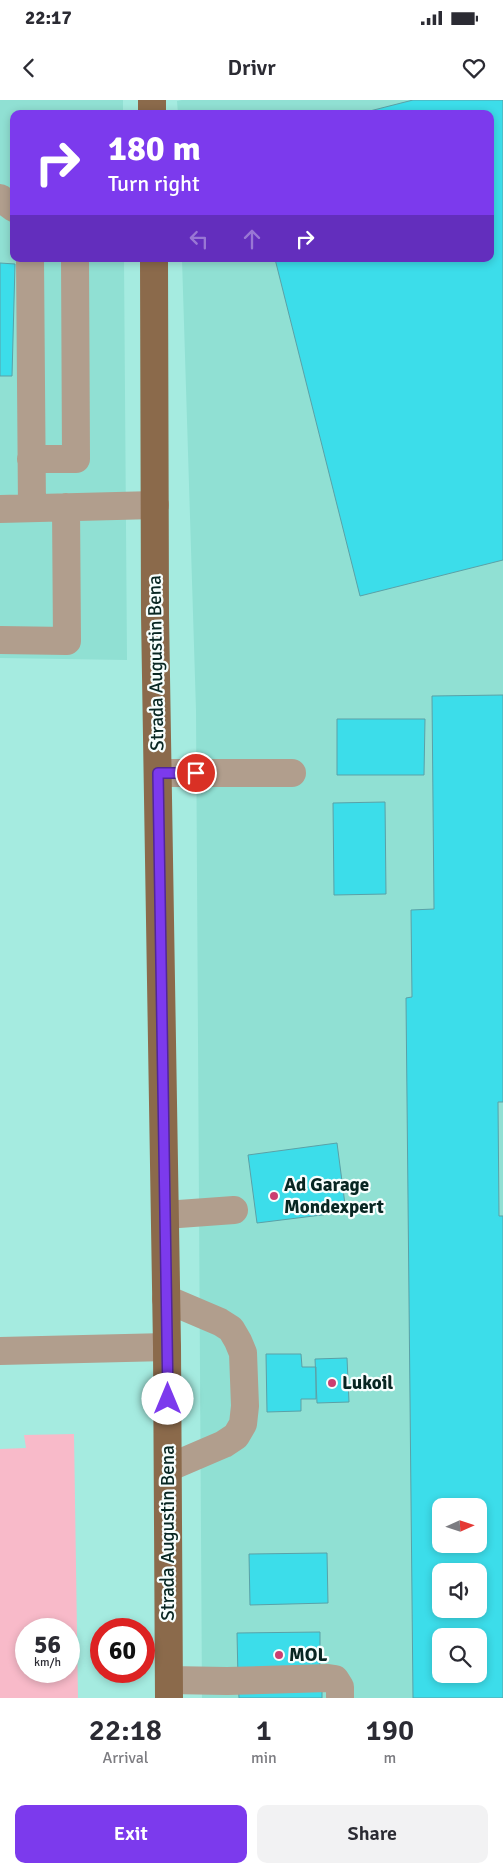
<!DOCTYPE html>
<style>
body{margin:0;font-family:Signika,sans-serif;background:#f2f2f3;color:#2b2b33;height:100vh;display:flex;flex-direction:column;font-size:19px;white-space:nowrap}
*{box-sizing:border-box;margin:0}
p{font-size:16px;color:#7c7c81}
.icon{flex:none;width:28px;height:28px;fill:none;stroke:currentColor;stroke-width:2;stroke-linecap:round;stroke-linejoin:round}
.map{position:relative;height:1598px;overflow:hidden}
.details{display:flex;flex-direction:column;background:#fff;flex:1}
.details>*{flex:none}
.banner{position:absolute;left:10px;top:10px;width:484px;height:152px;border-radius:10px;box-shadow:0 2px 8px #0003;background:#7c3aed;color:#fff;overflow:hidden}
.needle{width:32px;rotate:87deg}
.tools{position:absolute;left:432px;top:1398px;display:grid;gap:10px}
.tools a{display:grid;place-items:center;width:55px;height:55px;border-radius:10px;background:#fff;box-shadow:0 2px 8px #0003;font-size:25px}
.speed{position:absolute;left:15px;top:1518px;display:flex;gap:10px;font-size:25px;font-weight:700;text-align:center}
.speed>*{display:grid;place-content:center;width:65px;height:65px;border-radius:50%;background:#fff;box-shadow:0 2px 8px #0003;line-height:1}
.speed small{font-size:12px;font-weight:400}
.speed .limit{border:8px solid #d22;background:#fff;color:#111}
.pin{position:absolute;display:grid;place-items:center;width:42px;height:42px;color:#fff;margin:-21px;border:2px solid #fff;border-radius:50%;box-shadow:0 1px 5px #0007}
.me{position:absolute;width:55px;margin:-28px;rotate:0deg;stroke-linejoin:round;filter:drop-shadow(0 0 4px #0008)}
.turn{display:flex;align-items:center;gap:18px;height:105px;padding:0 15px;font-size:22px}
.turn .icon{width:65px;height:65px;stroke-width:2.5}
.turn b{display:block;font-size:35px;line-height:42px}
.lanes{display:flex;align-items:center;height:48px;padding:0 15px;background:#0003;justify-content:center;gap:25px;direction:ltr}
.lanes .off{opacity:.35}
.eta{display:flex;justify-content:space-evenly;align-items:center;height:85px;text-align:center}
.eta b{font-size:30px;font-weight:600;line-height:35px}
.cta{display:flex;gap:10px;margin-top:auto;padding:10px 15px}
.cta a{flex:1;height:58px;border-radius:10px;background:#7c3aed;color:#fff;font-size:20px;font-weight:600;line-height:58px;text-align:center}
.cta a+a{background:#f2f2f3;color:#2b2b33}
.status{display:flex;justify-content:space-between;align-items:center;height:35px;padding:0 25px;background:#fff;direction:ltr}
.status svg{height:14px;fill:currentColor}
header{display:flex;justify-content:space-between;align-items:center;height:65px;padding:0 15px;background:#fff;font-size:22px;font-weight:600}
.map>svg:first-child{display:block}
</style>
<div class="status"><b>22:17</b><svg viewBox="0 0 49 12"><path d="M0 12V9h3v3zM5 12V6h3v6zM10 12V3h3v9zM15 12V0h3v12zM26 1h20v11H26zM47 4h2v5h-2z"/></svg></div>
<header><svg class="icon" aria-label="back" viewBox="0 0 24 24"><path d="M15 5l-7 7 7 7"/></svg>Drivr<svg class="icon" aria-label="heart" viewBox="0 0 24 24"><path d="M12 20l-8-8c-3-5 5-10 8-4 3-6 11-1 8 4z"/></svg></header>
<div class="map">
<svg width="503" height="1598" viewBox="0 0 503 1598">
<rect width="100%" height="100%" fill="#a5ebe0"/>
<path fill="#90e0d3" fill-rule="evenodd" d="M0,0h123v14h-109v145h110l3,401 -127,-2z
M182,0h321v1598h-301l-6,-988 -14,-451h308v-145h-312l-1,-13zM441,1406h38v38h-38zM441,1471h38v38h-38zM441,1536h38v38h-38z"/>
<path fill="#f8bac9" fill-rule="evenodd" d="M74,1334l4,264h-78v-249l26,-1 -2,-13zM26,1529h43v42h-43z"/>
<path fill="#3cddea" stroke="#5aa1a7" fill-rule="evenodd" d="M413,0h90v460l-143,36 -85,-337h215v-145h-132z
M0,163l15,1 -3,112h-12z
M503,595v407h-5l1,114h4v482h-90l-7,-700 6,-1 -1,-87 23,-1 -2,-213zM441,1406h38v38h-38zM441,1471h38v38h-38zM441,1536h38v38h-38z
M337,619h88l-1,56h-87z
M385,702l1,92 -52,1 -1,-92z
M337,1043l9,69 -89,11 -9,-68z
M266,1254h35l1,13h14v32h-15v12l-34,1z
M347,1258l2,44 -32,1 -2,-44z
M327,1453l1,50 -78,2 -1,-51z
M320,1532v44l-82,2 -1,-45z
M322,1577v21h-83l-1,-19z"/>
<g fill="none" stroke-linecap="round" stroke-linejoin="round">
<path stroke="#b19e8d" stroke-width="28" d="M0,98l14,10
M30,159l2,249
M31,359h45l-1,-200
M0,409l155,-4
M0,540l67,1 -1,-134
M158,673h134
M165,1115l69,-5
M166,1199l54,23 11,7 7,12 5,12 2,53 -2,18 -7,12 -12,8 -56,24
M0,1251l167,-4
M169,1580l58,1 101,-3 7,1 5,8v11"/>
<path stroke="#8b6a4b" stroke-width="28" d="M152,0v14
M154,159l1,356 12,732 2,351"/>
</g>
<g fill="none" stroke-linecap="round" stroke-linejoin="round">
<defs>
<path id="route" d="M168,1299l-10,-626h38"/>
</defs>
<use href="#route" stroke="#51269a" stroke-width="12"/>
<use href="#route" stroke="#7c3aed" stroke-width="9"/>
</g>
<g fill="#cb3f70" stroke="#f7fefd" stroke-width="2">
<circle cx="274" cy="1096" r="5"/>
<circle cx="332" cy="1283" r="5"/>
<circle cx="279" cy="1555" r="5"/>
</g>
<g text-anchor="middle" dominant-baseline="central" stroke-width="4.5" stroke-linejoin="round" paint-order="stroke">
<g font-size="19" fill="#082622" stroke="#f7fefd">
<text transform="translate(156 563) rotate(-91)">Strada Augustin Bena</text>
<text transform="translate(168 1433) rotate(-90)">Strada Augustin Bena</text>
</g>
<g font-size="19" font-weight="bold" fill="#082622" stroke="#f7fefd" text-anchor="start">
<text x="284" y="1085">Ad Garage<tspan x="284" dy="22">Mondexpert</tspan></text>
<text x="342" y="1283">Lukoil</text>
<text x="289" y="1555">MOL</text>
</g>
</g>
</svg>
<div class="tools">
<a><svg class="needle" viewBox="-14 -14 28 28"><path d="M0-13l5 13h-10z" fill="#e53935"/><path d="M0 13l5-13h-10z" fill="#7c7c81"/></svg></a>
<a><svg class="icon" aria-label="sound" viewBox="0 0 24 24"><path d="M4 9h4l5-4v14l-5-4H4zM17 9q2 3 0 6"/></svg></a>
<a><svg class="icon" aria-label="search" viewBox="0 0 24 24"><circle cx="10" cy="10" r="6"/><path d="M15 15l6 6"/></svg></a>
</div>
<div class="speed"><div>56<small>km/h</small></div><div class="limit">60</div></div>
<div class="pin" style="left:196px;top:673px;background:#d93025"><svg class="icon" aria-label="arrive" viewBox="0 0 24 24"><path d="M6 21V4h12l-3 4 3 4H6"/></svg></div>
<svg class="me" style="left:168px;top:1299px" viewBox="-20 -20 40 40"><circle r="19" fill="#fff"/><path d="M0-13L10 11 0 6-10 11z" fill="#7c3aed"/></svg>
<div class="banner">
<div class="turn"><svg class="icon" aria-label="right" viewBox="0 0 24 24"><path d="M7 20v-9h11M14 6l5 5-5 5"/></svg><div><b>180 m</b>Turn right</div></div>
<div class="lanes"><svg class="icon off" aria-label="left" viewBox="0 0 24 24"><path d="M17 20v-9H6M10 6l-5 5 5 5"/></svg><svg class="icon off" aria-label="ahead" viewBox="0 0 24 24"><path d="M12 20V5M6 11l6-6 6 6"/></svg><svg class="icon" aria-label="right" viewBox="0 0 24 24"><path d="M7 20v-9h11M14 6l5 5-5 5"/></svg></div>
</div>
</div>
<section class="details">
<div class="eta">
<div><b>22:18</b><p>Arrival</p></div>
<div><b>1</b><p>min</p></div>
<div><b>190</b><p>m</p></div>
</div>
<div class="cta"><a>Exit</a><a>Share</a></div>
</section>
